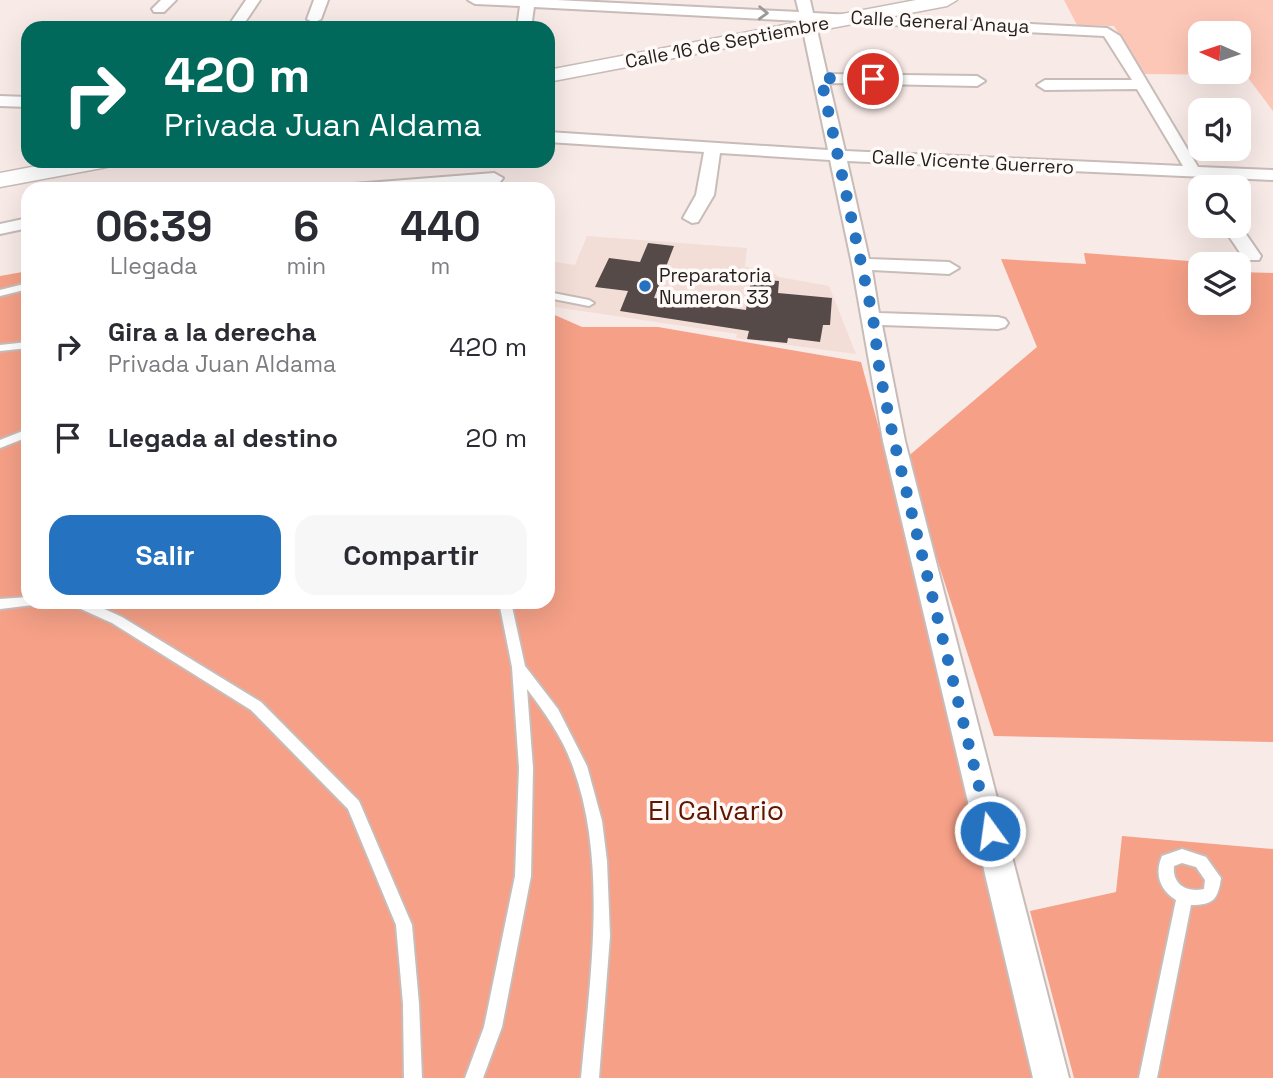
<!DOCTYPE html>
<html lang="es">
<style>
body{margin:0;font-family:"Space Grotesk",sans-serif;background:#f7f7f7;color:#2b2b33;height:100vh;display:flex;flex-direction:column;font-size:26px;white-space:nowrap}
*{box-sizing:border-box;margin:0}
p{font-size:23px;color:#7c7c81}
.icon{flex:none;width:38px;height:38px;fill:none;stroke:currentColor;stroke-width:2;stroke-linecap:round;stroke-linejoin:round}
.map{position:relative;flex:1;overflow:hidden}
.panel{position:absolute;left:21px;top:182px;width:534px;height:427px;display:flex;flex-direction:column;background:#fff;border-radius:21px;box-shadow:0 7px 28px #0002}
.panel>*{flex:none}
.top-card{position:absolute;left:21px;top:21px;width:534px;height:147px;border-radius:21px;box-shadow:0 7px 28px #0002;background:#00695c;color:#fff;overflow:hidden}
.needle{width:46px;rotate:273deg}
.fabs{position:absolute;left:1188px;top:21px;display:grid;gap:14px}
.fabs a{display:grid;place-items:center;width:63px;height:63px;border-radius:14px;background:#fff;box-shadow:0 7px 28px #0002;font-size:35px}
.pin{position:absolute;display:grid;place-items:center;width:60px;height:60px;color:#fff;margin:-30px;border:4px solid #fff;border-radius:50%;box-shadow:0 2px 7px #0007}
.me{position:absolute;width:77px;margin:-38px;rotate:346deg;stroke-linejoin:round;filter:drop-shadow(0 0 5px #0008)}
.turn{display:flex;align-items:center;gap:24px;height:147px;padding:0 28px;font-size:32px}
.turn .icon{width:91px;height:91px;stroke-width:2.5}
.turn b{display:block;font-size:49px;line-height:60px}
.eta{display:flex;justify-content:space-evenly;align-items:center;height:119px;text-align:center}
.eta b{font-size:42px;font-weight:700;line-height:49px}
.button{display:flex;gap:14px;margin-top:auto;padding:14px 28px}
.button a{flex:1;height:80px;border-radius:21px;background:#2572c1;color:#fff;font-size:28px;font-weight:700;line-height:80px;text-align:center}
.button a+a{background:#f7f7f7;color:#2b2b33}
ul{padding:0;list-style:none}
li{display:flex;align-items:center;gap:21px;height:91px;padding:0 28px}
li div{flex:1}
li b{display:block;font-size:26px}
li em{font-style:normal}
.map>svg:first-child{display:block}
</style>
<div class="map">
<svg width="1273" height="1078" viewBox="0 0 1273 1078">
<rect width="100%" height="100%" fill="#f8eae7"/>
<path fill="#f3ddd7" d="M587,236l160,12 -2,19 24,3 10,7 50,9 27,68 -120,-16 1,-4 -189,-28v-45l27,4z"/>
<path fill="#fdc7b7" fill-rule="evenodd" d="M1064,0h209v111l-27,-36 -103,-1 -29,-48 -37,-1zM1200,33h39v39h-39z"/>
<path fill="#f5a087" d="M1084,253l118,9 -2,41h39v-31l34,1v469l-279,-6 -89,-277 132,-112 -36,-88 85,5z
M28,271v331h520v-290l34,15h76l203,35 102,378 81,338h-1044v-802z
M1122,836l151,13v229h-199l-44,-167 86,-19z"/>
<path fill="#554a47" d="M648,243l26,3 -20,52 92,12 5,-31 28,2 -1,12 54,5 -2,27h-7l-3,17 -32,-4 -1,5 -40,-4 2,-8 -129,-20 8,-20 -33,-4 14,-29 31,4z"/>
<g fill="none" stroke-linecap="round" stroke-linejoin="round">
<defs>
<path id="lane" d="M28,283v6l-28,7v-6z
M548,292l41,8 5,3 -5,3 -41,-8z
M28,342v6l-28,3v-6z
M28,429v8l-28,11v-8z
M28,597v5h6l-1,3 -33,4v-10z
M71,602h18l33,15 139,85 98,99 53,124 7,79 3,74h-18l-1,-74 -7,-79 -48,-116 -97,-99 -139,-87 -40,-18z
M499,602h12l14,64 33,43 29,57 15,55 5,40 3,75 -11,142h-18c9,-100 27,-215 -8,-311 -10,-29 -28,-54 -46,-78l6,79 -2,108 -29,151 -19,51h-18l19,-51 31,-151 4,-108 -7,-101z
M1182,849l24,8 15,21c-3,21 -7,27 -30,27l-34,173h-18l37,-178c-16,-10 -22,-26 -14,-44zM1182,863l14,4 9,13 -1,9c-18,4 -32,-5 -30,-23z"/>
<path id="street" d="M161,0h15l-12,12h-10l-2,-3z
M246,0h14l-19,28h-14z
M314,0h14l-7,19 -7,4 -7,-4z
M468,0h88l243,12 -3,-12h14l3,13 294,15 13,8 78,131 75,3v10l-426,-19 22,98 80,3 10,6 -10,6 -77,-4 7,43 119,4 7,2 3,4 -3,4 -7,2 -116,-4 23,116 164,637h-36l-150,-637 -31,-177 -22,-104 -110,-7 -6,42 -16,27 -6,1 -9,-5 13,-23 8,-43 -156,-10v-10l280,18 -27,-129 -267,-14 -3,21h-14l3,-22 -45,-2zM815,21l289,15 28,44h-87l-8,5 8,5 92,-1 46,77 -338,-15 -16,-68 148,3 8,-5 -8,-5 -150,-2z
M0,96l28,1v10l-28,-1z
M494,173l9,5 -3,4 -80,7h-75l9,-5z
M28,218v10l-28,6v-10z
M1239,224l22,32 -2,4h-14l-23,-34z"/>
<path id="secondary" d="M916,0h41l-10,6 -399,76v-12z
M63,161h51l-3,5 -9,2 -102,19v-14z"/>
</defs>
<use href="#lane" stroke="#c8bcb8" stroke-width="4"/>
<use href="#street" stroke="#c8bcb8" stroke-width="4"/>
<use href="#secondary" stroke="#c8bcb8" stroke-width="3"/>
<use href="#lane" fill="#fff" fill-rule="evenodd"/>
<use href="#street" fill="#fff" fill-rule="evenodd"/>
<use href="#secondary" fill="#fff" fill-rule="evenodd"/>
</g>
<defs><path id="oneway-chevron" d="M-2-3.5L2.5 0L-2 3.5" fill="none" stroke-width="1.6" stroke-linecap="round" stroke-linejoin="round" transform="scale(1.75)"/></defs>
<use stroke="#9c9a99" href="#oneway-chevron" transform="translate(763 13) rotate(2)"/>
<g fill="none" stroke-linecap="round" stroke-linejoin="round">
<path stroke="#2572c1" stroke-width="12" stroke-dasharray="0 21.6" d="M873,79l-52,-1 52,240 7,56 14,67 96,390"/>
</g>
<circle fill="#2572c1" stroke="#fffaf8" stroke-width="2.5" cx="645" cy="286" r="7"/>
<g text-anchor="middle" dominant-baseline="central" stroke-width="7" stroke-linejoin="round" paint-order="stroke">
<g font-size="19" fill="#231f1d" stroke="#fffaf8">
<text transform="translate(940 22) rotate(3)">Calle General Anaya</text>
<text transform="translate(727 42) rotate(-11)">Calle 16 de Septiembre</text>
<text transform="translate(973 162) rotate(3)">Calle Vicente Guerrero</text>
</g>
<g font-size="19" fill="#231f1d" stroke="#fffaf8" text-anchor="start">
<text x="659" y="275">Preparatoria<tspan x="659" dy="22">Numeron 33</tspan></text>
</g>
<g font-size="28" fill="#601600" stroke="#fffaf8">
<text x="716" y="810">El Calvario</text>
</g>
</g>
</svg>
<div class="fabs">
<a><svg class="needle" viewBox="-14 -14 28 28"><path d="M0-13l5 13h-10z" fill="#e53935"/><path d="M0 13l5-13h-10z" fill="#7c7c81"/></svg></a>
<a><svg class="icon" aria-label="sound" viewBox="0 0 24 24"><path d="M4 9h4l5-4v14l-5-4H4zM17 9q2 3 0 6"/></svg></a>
<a><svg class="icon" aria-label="search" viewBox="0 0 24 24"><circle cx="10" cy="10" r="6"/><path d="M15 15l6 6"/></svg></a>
<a><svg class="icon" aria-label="layers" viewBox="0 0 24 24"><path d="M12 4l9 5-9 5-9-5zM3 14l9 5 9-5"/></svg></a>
</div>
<div class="pin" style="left:873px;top:79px;background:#d93025"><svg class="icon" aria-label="arrive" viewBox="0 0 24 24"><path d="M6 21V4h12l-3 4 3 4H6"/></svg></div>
<svg class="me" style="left:990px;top:831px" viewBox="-20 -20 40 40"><circle r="17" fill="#2572c1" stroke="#fff" stroke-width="3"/><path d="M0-11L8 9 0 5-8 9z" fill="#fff"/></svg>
<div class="top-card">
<div class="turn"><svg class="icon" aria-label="right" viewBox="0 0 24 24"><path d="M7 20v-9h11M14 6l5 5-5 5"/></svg><div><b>420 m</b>Privada Juan Aldama</div></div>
</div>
<section class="panel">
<div class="eta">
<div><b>06:39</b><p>Llegada</p></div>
<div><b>6</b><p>min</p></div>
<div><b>440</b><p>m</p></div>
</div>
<ul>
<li><svg class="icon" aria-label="right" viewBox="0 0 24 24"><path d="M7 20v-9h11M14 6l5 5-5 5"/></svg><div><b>Gira a la derecha</b><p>Privada Juan Aldama</p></div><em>420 m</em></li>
<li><svg class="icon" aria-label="arrive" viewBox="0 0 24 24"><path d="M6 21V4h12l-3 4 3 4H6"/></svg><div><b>Llegada al destino</b></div><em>20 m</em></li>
</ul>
<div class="button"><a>Salir</a><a>Compartir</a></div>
</section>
</div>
